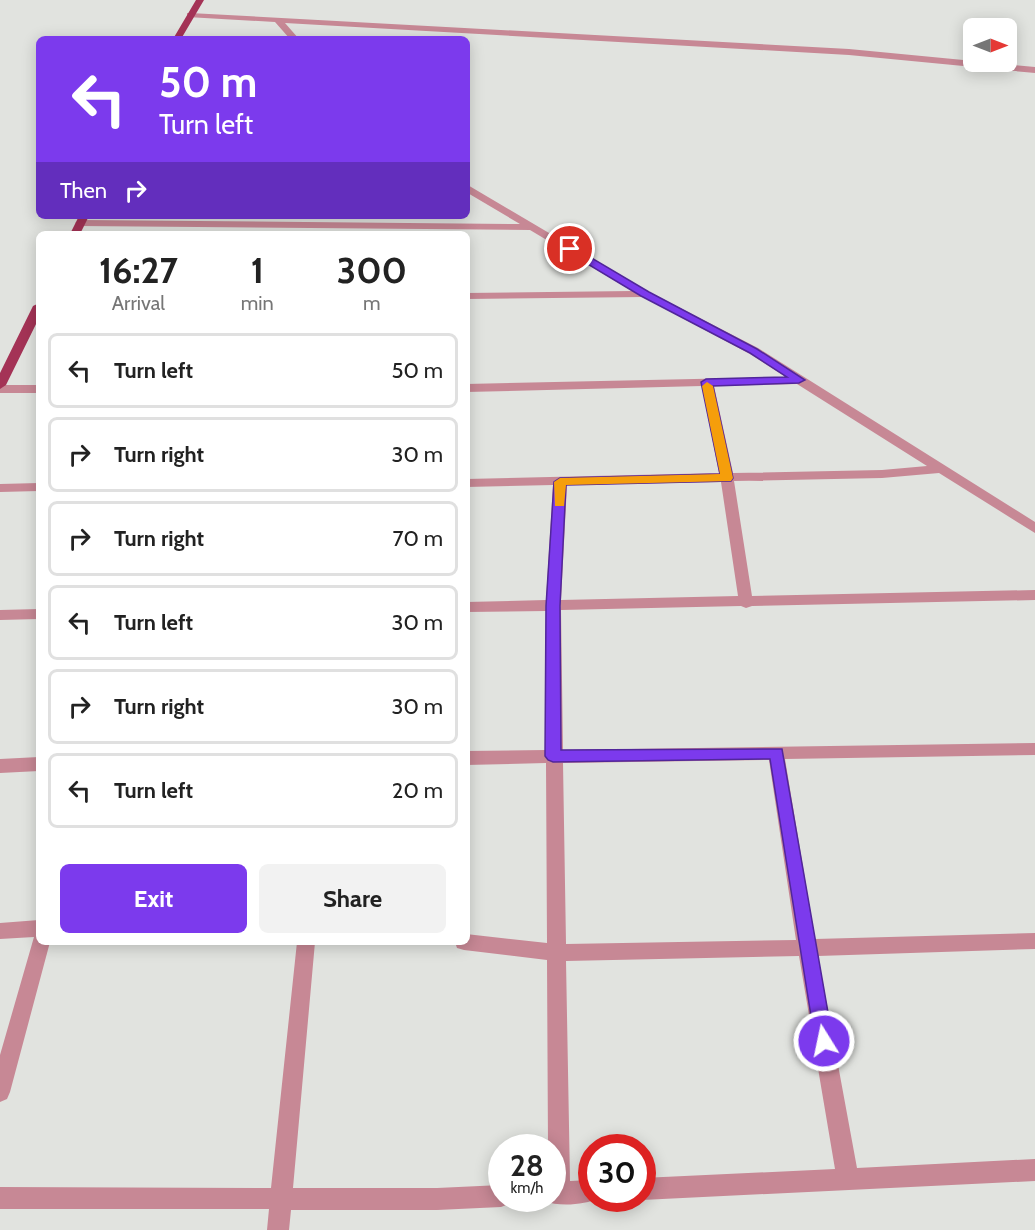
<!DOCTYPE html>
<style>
body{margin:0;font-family:Cabin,sans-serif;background:#f2f2f2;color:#222;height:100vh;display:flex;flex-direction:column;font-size:22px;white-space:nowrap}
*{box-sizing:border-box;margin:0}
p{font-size:20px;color:#767676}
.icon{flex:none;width:33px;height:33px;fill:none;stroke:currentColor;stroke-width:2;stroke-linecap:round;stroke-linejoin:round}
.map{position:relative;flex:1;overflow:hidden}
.panel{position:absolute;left:36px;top:231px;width:434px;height:714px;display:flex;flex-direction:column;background:#fff;border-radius:9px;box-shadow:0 3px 15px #0003}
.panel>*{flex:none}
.guide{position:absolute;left:36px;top:36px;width:434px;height:183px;border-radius:9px;box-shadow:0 3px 15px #0003;background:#7c3aed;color:#fff;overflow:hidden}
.needle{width:39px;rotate:90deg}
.buttons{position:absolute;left:963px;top:18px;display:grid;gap:12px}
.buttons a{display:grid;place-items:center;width:54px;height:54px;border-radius:9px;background:#fff;box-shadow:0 3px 15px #0003;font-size:30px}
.speed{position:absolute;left:488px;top:1134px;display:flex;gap:12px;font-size:30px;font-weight:700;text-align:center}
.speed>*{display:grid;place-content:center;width:78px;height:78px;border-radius:50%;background:#fff;box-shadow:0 3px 15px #0003;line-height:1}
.speed small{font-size:15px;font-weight:400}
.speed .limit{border:9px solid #d22;background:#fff;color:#111}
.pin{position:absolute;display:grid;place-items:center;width:51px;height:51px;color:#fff;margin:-26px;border:3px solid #fff;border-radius:50%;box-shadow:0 2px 6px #0007}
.me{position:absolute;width:66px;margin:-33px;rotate:350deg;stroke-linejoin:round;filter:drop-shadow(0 0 4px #0008)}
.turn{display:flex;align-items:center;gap:21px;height:126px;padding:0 24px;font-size:27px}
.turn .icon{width:78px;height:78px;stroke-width:2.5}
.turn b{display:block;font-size:42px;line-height:51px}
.then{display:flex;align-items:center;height:57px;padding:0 24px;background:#0003;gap:12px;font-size:22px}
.eta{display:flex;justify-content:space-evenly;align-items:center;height:102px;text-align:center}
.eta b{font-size:36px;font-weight:700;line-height:42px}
.action{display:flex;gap:12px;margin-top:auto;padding:12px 24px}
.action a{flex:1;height:69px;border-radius:9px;background:#7c3aed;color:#fff;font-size:24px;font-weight:700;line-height:69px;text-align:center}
.action a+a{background:#f2f2f2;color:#222}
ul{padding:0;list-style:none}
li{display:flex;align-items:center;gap:18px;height:75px;margin:0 12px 9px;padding:0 12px;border:3px solid #e0e0e0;border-radius:9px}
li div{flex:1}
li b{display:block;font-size:22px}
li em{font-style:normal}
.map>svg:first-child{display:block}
</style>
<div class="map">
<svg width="1035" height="1230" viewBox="0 0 1035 1230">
<rect width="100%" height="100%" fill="#e1e3df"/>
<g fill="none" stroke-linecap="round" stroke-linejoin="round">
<path fill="#c78895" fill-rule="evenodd" d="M190,13l659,36 186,18v6l-186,-18 -564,-32 14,16h-9l-15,-17 -88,-5v-4z
M466,184l183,108 109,56 277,174v11l-96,-60 -57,5 -148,3 18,115 283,-6v10l-283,6 -6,2 -5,-2 -180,4 2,140 472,-7v12l-250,4 30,180 220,-6v16l-217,7 39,212 178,-9v22l-393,19 -3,-2h3v-20l193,-9 -36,-213 -233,5 4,220 21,-1v18h8c-14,7 -40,9 -55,3l-1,-3h9v-50h-4l-1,-188 -83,-10 -7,-2 -2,-6h11v-8l81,9 -1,-180 -80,2v-14l80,-1v-139l-80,1v-10l80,-2 7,-115 -87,2v-8l253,-6 -17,-87 -236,6v-8l320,-7 -36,-23 -107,-57 -177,2v-6l166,-2 -102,-61 -450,-4 -5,-3 5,-3 440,4 -54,-32zM797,384l130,82 -45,4 -149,3 -19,-87zM721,482l17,114 -177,4 6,-115zM769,760l27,180 -230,4 -3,-181z
M0,385h39v8h-39z
M39,483v8l-39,1v-8z
M39,609v10l-39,1v-10z
M39,757v14l-39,2v-14z
M39,920v22h11l-40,150 -3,7 -7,3v-47l34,-118 -34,2v-16z
M297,942h18l-22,246h144l64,-3v13h10l-2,6 -8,3 -64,3h-146l-2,20h-22l2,-21h-269v-22l271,1z"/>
<path fill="#a43356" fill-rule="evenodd" d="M196,0h8l-23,39h-8z
M79,216h10l-9,18h-10z
M39,303v15l-33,67 -6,4v-16l33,-67z"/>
</g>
<path fill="#7c3aed" stroke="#51269a" stroke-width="1.5" d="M566,247h7l76,45 108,57 48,31 -6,3 -86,3 20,92 -2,3 -165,4 -6,121 1,144 221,-1 51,292 -3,6 -6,2 -7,-2 -2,-6 -45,-282 -217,3 -5,-2 -3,-4 1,-150 8,-124 6,-4 160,-4 -19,-92 5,-3 81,-2 -37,-24 -109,-57 -75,-45z"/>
<path fill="#f59e0b" d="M707,382l6,4 20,92 -2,3 -165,4 -2,21h-9l-1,-24 6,-4 160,-4 -18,-88z"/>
</svg>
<div class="buttons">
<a><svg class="needle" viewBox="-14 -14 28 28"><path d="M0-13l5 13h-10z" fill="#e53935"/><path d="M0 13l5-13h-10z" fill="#767676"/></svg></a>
</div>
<div class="speed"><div>28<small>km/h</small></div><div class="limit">30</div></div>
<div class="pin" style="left:570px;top:249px;background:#d93025"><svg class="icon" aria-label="arrive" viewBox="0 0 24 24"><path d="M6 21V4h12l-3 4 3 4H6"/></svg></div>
<svg class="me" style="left:824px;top:1041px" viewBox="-20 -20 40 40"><circle r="17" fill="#7c3aed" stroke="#fff" stroke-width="3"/><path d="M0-11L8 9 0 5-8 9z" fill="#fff"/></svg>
<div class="guide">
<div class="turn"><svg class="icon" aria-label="left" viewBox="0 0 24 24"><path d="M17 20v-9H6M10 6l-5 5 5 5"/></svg><div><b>50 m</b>Turn left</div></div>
<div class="then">Then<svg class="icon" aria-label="right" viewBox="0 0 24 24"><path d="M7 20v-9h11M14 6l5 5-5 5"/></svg></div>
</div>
<section class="panel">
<div class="eta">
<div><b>16:27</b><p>Arrival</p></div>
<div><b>1</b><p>min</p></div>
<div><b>300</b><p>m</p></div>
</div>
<ul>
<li><svg class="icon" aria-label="left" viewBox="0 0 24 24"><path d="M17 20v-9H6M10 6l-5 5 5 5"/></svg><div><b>Turn left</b></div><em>50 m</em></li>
<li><svg class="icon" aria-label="right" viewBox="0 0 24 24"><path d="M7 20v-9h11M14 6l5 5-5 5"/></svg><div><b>Turn right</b></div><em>30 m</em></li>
<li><svg class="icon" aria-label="right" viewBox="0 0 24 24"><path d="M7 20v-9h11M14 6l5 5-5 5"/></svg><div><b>Turn right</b></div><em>70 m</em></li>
<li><svg class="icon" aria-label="left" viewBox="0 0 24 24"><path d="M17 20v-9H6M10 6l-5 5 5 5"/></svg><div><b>Turn left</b></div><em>30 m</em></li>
<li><svg class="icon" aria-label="right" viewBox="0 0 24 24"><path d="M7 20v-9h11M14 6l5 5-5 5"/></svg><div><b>Turn right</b></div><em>30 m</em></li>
<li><svg class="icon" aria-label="left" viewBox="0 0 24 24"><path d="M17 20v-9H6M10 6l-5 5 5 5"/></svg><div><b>Turn left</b></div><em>20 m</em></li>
</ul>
<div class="action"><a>Exit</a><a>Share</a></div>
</section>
</div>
